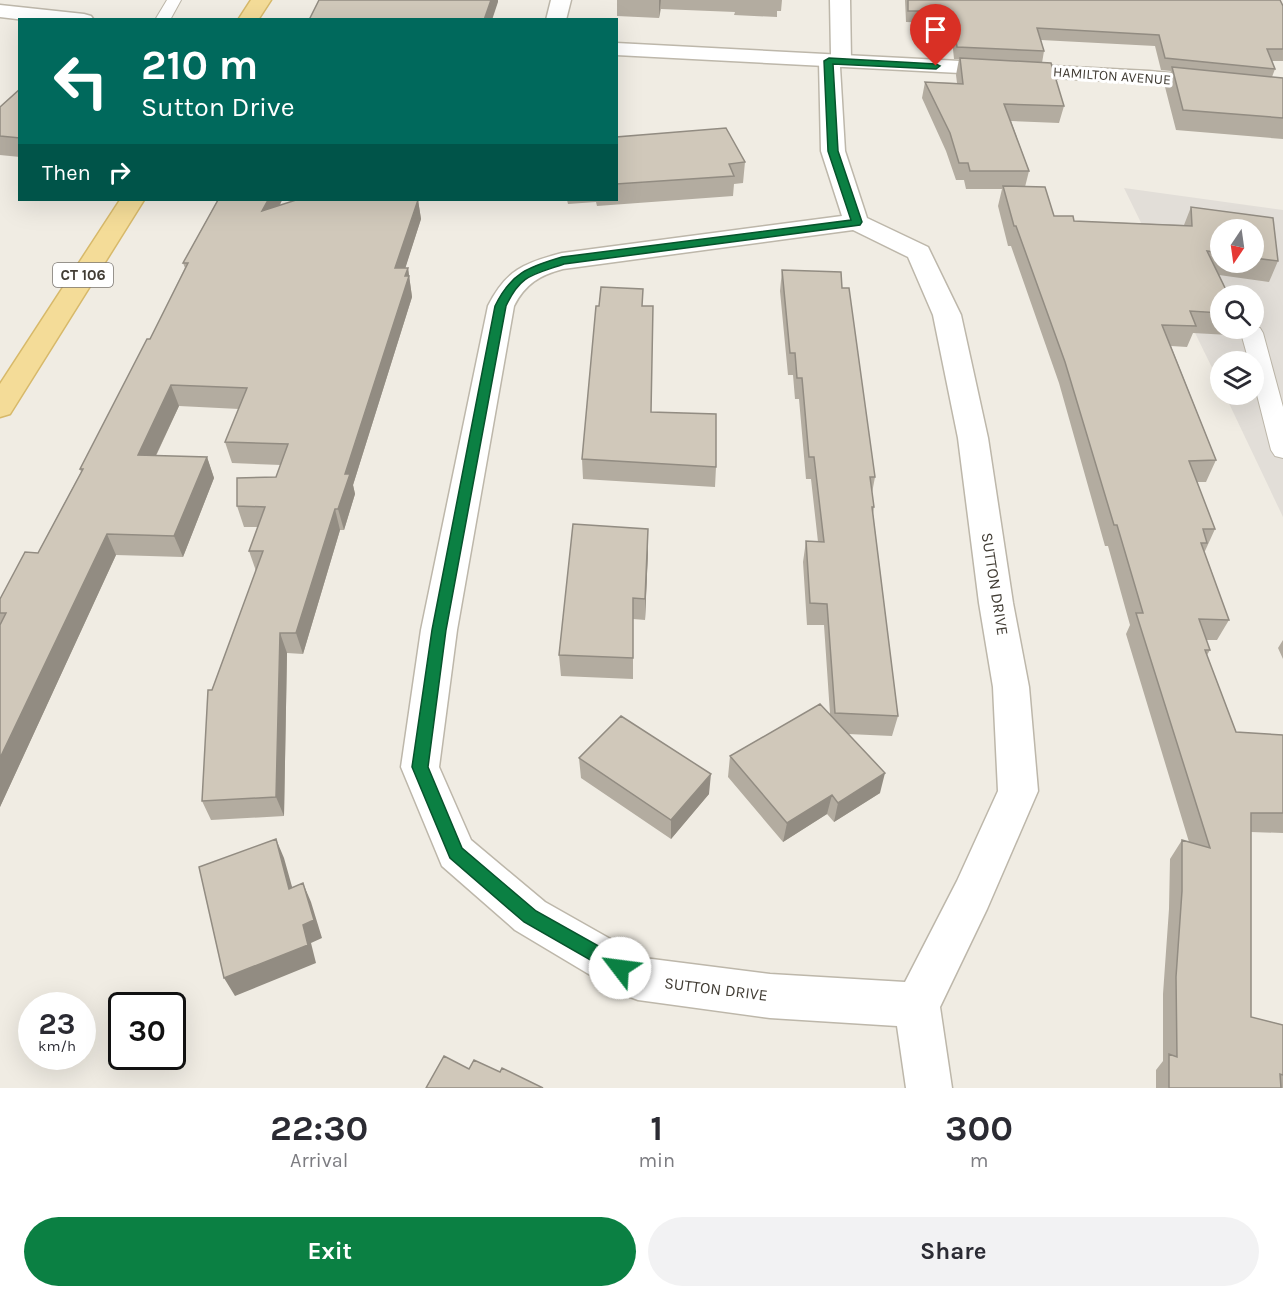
<!DOCTYPE html>
<style>
body{margin:0;font-family:Karla,sans-serif;background:#f2f2f3;color:#2b2b33;height:100vh;display:flex;flex-direction:column;font-size:22px;white-space:nowrap}
*{box-sizing:border-box;margin:0}
p{font-size:20px;color:#7c7c81}
.icon{flex:none;width:33px;height:33px;fill:none;stroke:currentColor;stroke-width:2;stroke-linecap:round;stroke-linejoin:round}
.map{position:relative;height:1088px;overflow:hidden}
.sheet{display:flex;flex-direction:column;background:#fff;flex:1}
.sheet>*{flex:none}
.guide{position:absolute;left:18px;top:18px;width:600px;height:183px;border-radius:0px;box-shadow:0 6px 24px #0002;background:#00695c;color:#fff;overflow:hidden}
.needle{width:39px;rotate:193deg}
.buttons{position:absolute;left:1210px;top:219px;display:grid;gap:12px}
.buttons a{display:grid;place-items:center;width:54px;height:54px;border-radius:50%;background:#fff;box-shadow:0 6px 24px #0002;font-size:30px}
.speed{position:absolute;left:18px;top:992px;display:flex;gap:12px;font-size:30px;font-weight:700;text-align:center}
.speed>*{display:grid;place-content:center;width:78px;height:78px;border-radius:50%;background:#fff;box-shadow:0 6px 24px #0002;line-height:1}
.speed small{font-size:15px;font-weight:400}
.speed .limit{border:3px solid #111;border-radius:9px;background:#fff;color:#111}
.pin{position:absolute;display:grid;place-items:center;width:51px;height:51px;color:#fff;margin:-62px -26px;border-radius:50% 50% 50% 0;rotate:-45deg;box-shadow:0 0 6px #0007}
.pin .icon{rotate:45deg}
.me{position:absolute;width:66px;margin:-33px;rotate:300deg;stroke-linejoin:round;filter:drop-shadow(0 0 4px #0008)}
.turn{display:flex;align-items:center;gap:21px;height:126px;padding:0 24px;font-size:27px}
.turn .icon{width:78px;height:78px;stroke-width:2.5}
.turn b{display:block;font-size:42px;line-height:51px}
.then{display:flex;align-items:center;height:57px;padding:0 24px;background:#0003;gap:12px;font-size:22px}
.eta{display:flex;justify-content:space-evenly;align-items:center;height:102px;text-align:center}
.eta b{font-size:36px;font-weight:700;line-height:42px}
.cta{display:flex;gap:12px;margin-top:auto;padding:12px 24px}
.cta a{flex:1;height:69px;border-radius:36px;background:#0b8043;color:#fff;font-size:24px;font-weight:700;line-height:69px;text-align:center}
.cta a+a{background:#f2f2f3;color:#2b2b33}
.map>svg:first-child{display:block}
</style>
<div class="map">
<svg width="1283" height="1088" viewBox="0 0 1283 1088">
<rect width="100%" height="100%" fill="#f0ece3"/>
<path fill="#e2ded8" fill-rule="evenodd" d="M1124,188l159,22v307l-58,-122 29,-1v-32h-33v24zM1221,230h33v32h-33zM1221,296h33v32h-33z"/>
<g fill="none" stroke-linecap="round" stroke-linejoin="round">
<defs>
<path id="service" d="M167,0h14l-11,20h-15z
M1254,327l6,1 3,5 20,74v51l-8,-2 -4,-6 -17,-67v-21h-5l-8,-29 3,-5z"/>
<path id="minor" d="M551,0h20l-5,20h-20z
M830,0h20l1,61 -3,4 -8,2 5,84 22,67 61,29 33,68 27,123 25,165 16,84 9,104 -51,118 -47,98 12,81h-46l-9,-62 -127,-8 -132,-18 -16,-6 -107,-64 -73,-64 -41,-99 20,-137 67,-324c18,-36 36,-43 74,-53l280,-37 -21,-65 -2,-90 3,-4 9,-2zM853,230l55,27 25,58 25,123 21,165 14,84 5,104 -41,90 -52,101 -135,-8 -126,-16 -99,-56 -74,-62 -32,-73 18,-137 57,-324c11,-22 26,-31 49,-37z"/>
<path id="tertiary" d="M0,5l84,9 7,2 3,4h-69l-25,-3z
M616,43l533,28 134,13v12l-134,-13 -533,-28z"/>
<path id="primary" d="M251,0h20l-13,20h-20z
M120,200h24l-134,214 -10,3v-33z"/>
</defs>
<use href="#service" stroke="#bdb7aa" stroke-width="2"/>
<use href="#minor" stroke="#bdb7aa" stroke-width="3"/>
<use href="#tertiary" stroke="#bdb7aa" stroke-width="3"/>
<use href="#primary" stroke="#d7b96a" stroke-width="3"/>
<use href="#service" fill="#fff" fill-rule="evenodd"/>
<use href="#minor" fill="#fff" fill-rule="evenodd"/>
<use href="#tertiary" fill="#fff" fill-rule="evenodd"/>
<use href="#primary" fill="#f4dc98" fill-rule="evenodd"/>
</g>
<path fill="#b3aca0" fill-rule="evenodd" d="M617,0h165l-1,11h-4v6l-43,-2 1,-3 -74,-3 -2,9 -42,-2z
M905,0h375l3,6v55h-11l3,8 -3,8 11,1v61l-107,-9 -11,-43 6,-16 -10,-1 -6,-24 -114,-6 3,11 -2,12h9l13,43 -5,17 -48,-2 18,50 -4,16h20l9,29h19l1,5 110,4 7,-18 82,11 5,43 -9,21 -50,-7 10,21h-8v32h11l-3,7 -36,-2 -6,14 -16,-1 45,114 -10,22h-9l18,47 -10,22h-1l25,69 -12,20h-11l4,10 -3,5 29,77 47,3v98l-32,-1v185l32,8v63h-127v-18l7,-9v-67l6,-85 1,-50 12,-19 7,2 -63,-208 4,-9 -22,-79h-3l-46,-163 -48,-137h-3l-10,-40 4,-17h-36l-2,-9h-8l-10,-29 -24,-53 3,-16 32,1 -1,-8 3,-16h-5l-3,-29 -15,-1v-3h-7v-3l-23,-1zM1221,230h33v32h-33z
M20,89v68l-20,-2v-48z
M616,137l129,25 -2,21 -9,1 -1,12 -136,10 -1,-4 -28,2 -1,-4h49z
M217,200h65l-2,5 138,-5 3,19 -16,49h3l4,29 -59,188 2,9 -11,36h-4l-37,124 -16,-1 -3,163 -73,4 -9,-19 10,-111 44,-119 -7,-20 9,-24h-14l-7,-21 39,-29 5,-12 -49,-2 -7,-21 14,-33 -60,-3 -23,50 51,1 7,21 -31,79 -67,-2 -116,252v-208l38,-46 43,-81 -1,-3 70,-130 35,-71 -2,-5 34,-62z
M782,270l60,18 33,189 -3,16 2,14 -1,7 25,202 -6,20 -44,-2 32,59 -46,29 -7,-8 -44,28 -55,-65 2,-21 100,-42 -6,-89h-17l-4,-63 3,-21 12,1 -7,-63h-5l-7,-80h-4l-2,-24h-5l-8,-84z
M643,306l8,106 65,55 -1,20 -132,-8 -1,-20z
M648,551l-3,69 -12,-1v60l-72,-3 -2,-21z
M1283,640v19l-5,-11z
M579,758l130,36 -38,45 -90,-61z"/>
<path fill="#928c82" d="M491,0h7v2l-6,18h-8z
M659,0h2l-2,18z
M268,200h14l-15,31 -5,-20z
M418,200l3,19 -22,69 -4,-20z
M408,268l4,29 -59,188 2,9 -11,36 -6,-21 7,-35z
M171,385l8,21 -33,70 -8,-21z
M207,457l7,21 -31,79 -9,-21z
M335,509l5,21 -37,124 -7,-21z
M648,529v22l-3,69v-21z
M107,534l9,21 -116,252v-49z
M280,633l7,20 -3,163 -8,-19z
M885,773l-5,20 -46,29 4,-19z
M711,774l-2,20 -38,45v-19z
M832,795l-5,19 -44,28 4,-19z
M276,839l8,19 14,50 -9,-19z
M303,883l8,19 11,36 -11,5 5,20 -81,33 -11,-18 79,-53z"/>
<path fill="#d0c8ba" stroke="#928c82" stroke-width="1.5" d="M319,0h172l-7,20h-175z
M908,0h372l3,6v43h-16l8,20 -110,-11 -6,-23 -122,-7 7,23 -87,-4 -4,-29 -15,-1v-2l-7,-1v-3h-23z
M960,58l91,5 13,43 -60,-2 25,67h-59l-2,-8h-9l-9,-30 -25,-51 38,2z
M1172,67l111,11v40l-100,-8z
M20,89v49l-20,-2v-29z
M726,128l19,34 -16,2 5,12 -118,8v-47z
M1003,186l42,1 9,29h19l1,5 118,5 -1,-19 82,11 5,43 -24,-3v-28h-33v23l-14,-2 22,45h-8v17l-31,-2 6,15 -34,-1 54,135 -27,1 26,68h-12l4,14h-6l28,77 -30,-1 11,31h-5l31,82 47,3v78h-32v204l32,8v50l-3,-1 1,14h-112v-34l8,3 -1,-80 6,-86v-51l28,8 -74,-235h7l-26,-88h-3l-49,-163 -49,-136h-2z
M218,200h50l-6,11 34,-11h122l-23,68h13l-3,8h4l-64,198h5l-12,35h-3l-39,124h-16l-4,164 -74,4 6,-111h4l51,-139h-14l16,-44 -28,-1v-28l39,-1 12,-33 -63,-2 22,-54 -76,-3 -33,70 69,2 -33,79 -67,-2 -107,224v-133l6,-12h-6v-14l25,-47 13,1 45,-84h-3l67,-130h3l38,-76h-5z
M782,270l59,2 1,16h7l26,189h-5l4,30h-2l26,209 -63,-3 -8,-109 -17,-1 -4,-62 18,1 -10,-85h-5l-7,-79h-5l-2,-25h-5z
M601,287l42,2 -1,17h11l-2,106 65,2v53l-134,-8 14,-153h3z
M573,524l75,5 -3,70 -12,-1v60l-74,-3z
M820,704l65,69 -47,30 -6,-8 -45,28 -57,-67z
M621,716l90,58 -40,46 -92,-62z
M276,839l13,50 14,-6 11,37 -11,5 5,20 -84,33 -25,-111z
M444,1056l25,13 5,-9 26,12 2,-4 41,20h-117z"/>
<path fill="#0b8043" stroke="#07532c" stroke-width="1.5" d="M829,58l107,6 4,2 -4,3 -103,-5 5,87 24,71 -2,3 -296,39c-31,11 -43,10 -58,42l-60,324 -18,137 34,81 74,63 91,51 2,6 -2,7 -7,2 -96,-55 -74,-64 -38,-91 20,-137 63,-324c16,-33 33,-39 67,-49l289,-37 -23,-69 -4,-90z"/>
<g text-anchor="middle" dominant-baseline="central" stroke-width="6" stroke-linejoin="round" paint-order="stroke">
<g font-size="14" fill="#413c34" stroke="#fff">
<text transform="translate(1112 76) rotate(4)">HAMILTON AVENUE</text>
</g>
<rect fill="#fff" stroke="#7a7671" stroke-width="1.5" x="53" y="263" width="60" height="24" rx="4.5"/>
<g font-size="15" font-weight="bold" fill="#413c34">
<text x="83" y="275">CT 106</text>
</g>
<g font-size="16" fill="#413c34" stroke="#fff">
<text transform="translate(995 584) rotate(81)">SUTTON DRIVE</text>
<text transform="translate(716 989) rotate(7)">SUTTON DRIVE</text>
</g>
</g>
</svg>
<div class="buttons">
<a><svg class="needle" viewBox="-14 -14 28 28"><path d="M0-13l5 13h-10z" fill="#e53935"/><path d="M0 13l5-13h-10z" fill="#7c7c81"/></svg></a>
<a><svg class="icon" aria-label="search" viewBox="0 0 24 24"><circle cx="10" cy="10" r="6"/><path d="M15 15l6 6"/></svg></a>
<a><svg class="icon" aria-label="layers" viewBox="0 0 24 24"><path d="M12 4l9 5-9 5-9-5zM3 14l9 5 9-5"/></svg></a>
</div>
<div class="speed"><div>23<small>km/h</small></div><div class="limit">30</div></div>
<div class="pin" style="left:936px;top:66px;background:#d93025"><svg class="icon" aria-label="arrive" viewBox="0 0 24 24"><path d="M6 21V4h12l-3 4 3 4H6"/></svg></div>
<svg class="me" style="left:620px;top:968px" viewBox="-20 -20 40 40"><circle r="19" fill="#fff"/><path d="M0-13L10 11 0 6-10 11z" fill="#0b8043"/></svg>
<div class="guide">
<div class="turn"><svg class="icon" aria-label="left" viewBox="0 0 24 24"><path d="M17 20v-9H6M10 6l-5 5 5 5"/></svg><div><b>210 m</b>Sutton Drive</div></div>
<div class="then">Then<svg class="icon" aria-label="right" viewBox="0 0 24 24"><path d="M7 20v-9h11M14 6l5 5-5 5"/></svg></div>
</div>
</div>
<section class="sheet">
<div class="eta">
<div><b>22:30</b><p>Arrival</p></div>
<div><b>1</b><p>min</p></div>
<div><b>300</b><p>m</p></div>
</div>
<div class="cta"><a>Exit</a><a>Share</a></div>
</section>
